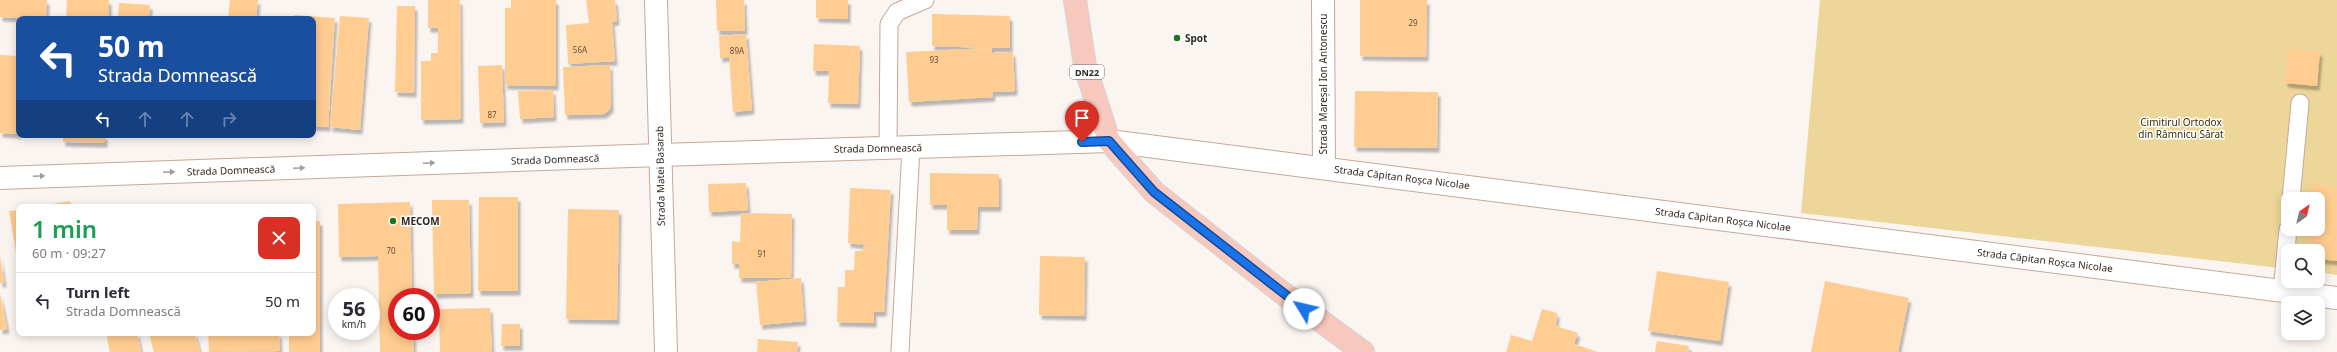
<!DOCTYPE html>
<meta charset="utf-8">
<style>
body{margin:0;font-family:"Noto Sans",sans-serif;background:#f2f2f3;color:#2b2b33;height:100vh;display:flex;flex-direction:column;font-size:15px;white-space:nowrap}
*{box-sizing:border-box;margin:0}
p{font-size:13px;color:#7c7c81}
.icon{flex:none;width:22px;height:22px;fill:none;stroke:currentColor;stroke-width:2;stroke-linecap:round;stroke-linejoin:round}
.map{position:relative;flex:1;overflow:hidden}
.panel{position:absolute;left:16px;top:204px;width:300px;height:132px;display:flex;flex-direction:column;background:#fff;border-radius:8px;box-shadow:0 2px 10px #0003}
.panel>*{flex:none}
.top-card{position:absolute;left:16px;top:16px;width:300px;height:122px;border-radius:8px;box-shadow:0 2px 10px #0003;background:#1a4fa0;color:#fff;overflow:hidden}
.needle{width:26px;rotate:34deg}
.fabs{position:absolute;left:2281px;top:192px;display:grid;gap:8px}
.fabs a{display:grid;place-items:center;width:44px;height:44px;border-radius:8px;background:#fff;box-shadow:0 2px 10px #0003;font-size:20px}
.speed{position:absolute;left:328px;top:288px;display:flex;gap:8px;font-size:20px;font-weight:700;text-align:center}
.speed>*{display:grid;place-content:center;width:52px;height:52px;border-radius:50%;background:#fff;box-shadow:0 2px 10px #0003;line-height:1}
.speed small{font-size:10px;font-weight:400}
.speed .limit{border:6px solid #d22;background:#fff;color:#111}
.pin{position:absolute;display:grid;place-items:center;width:34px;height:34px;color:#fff;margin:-41px -17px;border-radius:50% 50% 50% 0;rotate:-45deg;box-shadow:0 0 4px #0007}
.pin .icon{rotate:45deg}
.me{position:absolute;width:44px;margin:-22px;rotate:306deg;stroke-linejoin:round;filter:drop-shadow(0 0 3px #0008)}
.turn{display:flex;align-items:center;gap:14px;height:84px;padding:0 16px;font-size:18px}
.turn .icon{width:52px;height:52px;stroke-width:2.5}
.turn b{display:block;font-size:28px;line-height:34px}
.lanes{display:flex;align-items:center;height:38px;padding:0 16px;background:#0003;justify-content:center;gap:20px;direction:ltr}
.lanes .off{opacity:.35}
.round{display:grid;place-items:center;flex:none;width:42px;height:42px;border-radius:8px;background:#f2f2f3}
.summary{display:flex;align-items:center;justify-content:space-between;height:68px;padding:0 16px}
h1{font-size:24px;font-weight:600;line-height:30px;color:#1e9e55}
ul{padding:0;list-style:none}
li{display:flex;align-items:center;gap:12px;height:56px;padding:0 16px;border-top:1px solid #e1e1e2}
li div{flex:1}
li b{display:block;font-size:15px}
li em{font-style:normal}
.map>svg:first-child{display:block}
</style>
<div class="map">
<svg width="2337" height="352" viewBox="0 0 2337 352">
<defs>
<filter id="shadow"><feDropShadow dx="2.5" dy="4.5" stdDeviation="1" flood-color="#0004"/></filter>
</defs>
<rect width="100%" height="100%" fill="#fbf5f1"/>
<path fill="#edd69a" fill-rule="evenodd" d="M1820,0h517v275l-19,-3v-21h-30v18l-487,-56zM2288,199h30v30h-30z"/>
<path fill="#ffcc91" filter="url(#shadow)" d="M0,0h47l-1,19 -46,-2z
M67,0h42v19h-43z
M230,0h28l-2,19h-28z
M428,0h32l1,119 -40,1v-59h10v-8h7v-25h-10z
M511,0h45v86l-51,-1v-77h6z
M586,0h29l2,21 -9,1h4l3,39 -47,3 -2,-39 23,-2z
M716,0h28l1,31h-28z
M816,0h32v19l-32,-1z
M1360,0h67l-1,57 -66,-1z
M119,3l31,2 -1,14h-31z
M397,6h18l-1,87 -19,-1z
M932,14l78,2v32h-18v5l21,-1 2,39 -23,1 1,5 -84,5 -3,-50 83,-4 -57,-2z
M294,15l41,3 -7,109 -15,-1v-107h-20z
M340,16l29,2 -9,112 -30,-3z
M746,34l6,76 -19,2 -4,-55 -9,1 -1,-22z
M814,44l46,2 -2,58 -30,-1 1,-32h-16z
M2288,49l32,3 -3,34 -32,-3z
M0,55l19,1v78l-19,-1z
M502,65l2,57 -24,1 -2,-57z
M610,65l1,43 -7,6 -39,1 -2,-48z
M553,90l1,27 -34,2 -2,-28z
M1355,91l83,1 -1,56 -83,-1z
M63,135h42v8l-42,-1z
M930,173l69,1v33h-21l-1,23h-30v-25h-17z
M746,183l2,27 -39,2 -1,-28z
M2313,184l24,3v74l-19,-2v-8h-12l2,-22h10v-30h-6z
M850,188l41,2 -7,122h-10v11l-37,-1 1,-35h7v-17h9l1,-19h8v-5l18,1 -33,-4z
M479,197h39v94h-40z
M432,200h37l2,93 -37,1z
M70,201l1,6h-31v-1z
M410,202l2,95h-15v34h16l1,21h-34l-2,-96 -39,1 -1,-53z
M568,209l51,1 -2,110 -51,-1z
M19,210v53h-1l-9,-52z
M741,213l51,1 -1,64h-52v-14h-7v-23l8,1z
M313,221h7v131h-31v-19h24z
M0,255l4,28h-4z
M1040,256l45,1 -1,59 -45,-1z
M1657,271l72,11 -9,59 -72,-10z
M801,278l3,43 -44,4 -4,-43z
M1825,281l84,17 -11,54h-87z
M0,293l7,36 -7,1z
M490,308l2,44h-52l-1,-43z
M1542,309l15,4 -1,13 22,7 -4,11 24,8h-92l5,-17 21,6z
M502,324h18v22h-19z
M106,333h31l4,19h-31z
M149,333h46l5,19h-46z
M208,333h71l1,18 -71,1z
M758,339l40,3 -1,10h-40z
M1657,341l32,5 -1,6h-33z"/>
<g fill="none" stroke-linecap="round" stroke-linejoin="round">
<defs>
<path id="service" d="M888,147l1,-123 8,-12 28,-12
M2291,199l9,-96
M2282,291l6,-62
M900,352l11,-204"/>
<path id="minor" d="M1323,0l1,167
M660,155l449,-14 1228,157"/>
<path id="tertiary" d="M656,0l10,352
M0,178l660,-23"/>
<path id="primary" d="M1075,0l10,66 24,75 45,51 126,99 83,61"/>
</defs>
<use href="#service" stroke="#c6a896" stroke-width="19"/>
<use href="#minor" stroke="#c6a896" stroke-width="24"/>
<use href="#tertiary" stroke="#c6a896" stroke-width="24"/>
<use href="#primary" stroke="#d6d3d2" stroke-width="24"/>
<use href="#service" stroke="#fff" stroke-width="17"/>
<use href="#minor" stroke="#fff" stroke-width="22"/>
<use href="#tertiary" stroke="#fff" stroke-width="22"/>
<use href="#primary" stroke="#f7c9be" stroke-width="22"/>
</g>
<defs><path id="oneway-solid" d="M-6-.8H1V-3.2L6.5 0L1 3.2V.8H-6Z"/></defs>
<g fill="#a29d9a">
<use href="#oneway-solid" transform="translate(429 163) rotate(-2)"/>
<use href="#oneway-solid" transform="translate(299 168) rotate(-2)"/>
<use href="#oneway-solid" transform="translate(169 172) rotate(-2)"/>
<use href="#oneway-solid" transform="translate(39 176) rotate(-2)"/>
</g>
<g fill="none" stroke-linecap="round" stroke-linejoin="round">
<defs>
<path id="route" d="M1082,142l27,-1 45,51 150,117"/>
</defs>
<use href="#route" stroke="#114b97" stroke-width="10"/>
<use href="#route" stroke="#1a73e8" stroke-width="7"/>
</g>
<g fill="#1e741f" stroke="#fff" stroke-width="1.5">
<circle cx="1177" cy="38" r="4"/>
<circle cx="393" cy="221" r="4"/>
</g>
<g text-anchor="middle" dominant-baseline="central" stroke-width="3" stroke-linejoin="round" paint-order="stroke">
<g font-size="8" fill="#644f3b">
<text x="1413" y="22">29</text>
<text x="580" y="49">56A</text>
<text x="737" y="50">89A</text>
<text x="934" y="59">93</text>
<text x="492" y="114">87</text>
<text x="391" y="250">70</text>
<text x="762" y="253">91</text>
</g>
<rect fill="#fff" stroke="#6f6662" stroke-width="1" x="1070" y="65" width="34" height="14" rx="3"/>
<g font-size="9" font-weight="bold" fill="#31251e">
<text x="1087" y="72">DN22</text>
</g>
<g font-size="10" font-weight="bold" fill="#31251e" stroke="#fff" text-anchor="start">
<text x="1185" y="38">Spot</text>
<text x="401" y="221">MECOM</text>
</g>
<g font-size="10" fill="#31251e" stroke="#fff">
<text transform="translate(1323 84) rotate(-90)">Strada Mareșal Ion Antonescu</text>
<text transform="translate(878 148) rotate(-1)">Strada Domnească</text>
<text transform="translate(555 159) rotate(-2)">Strada Domnească</text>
<text transform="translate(231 170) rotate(-2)">Strada Domnească</text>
<text transform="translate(660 176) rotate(-91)">Strada Matei Basarab</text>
<text transform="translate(1402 177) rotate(7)">Strada Căpitan Roșca Nicolae</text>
<text transform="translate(1723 219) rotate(7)">Strada Căpitan Roșca Nicolae</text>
<text transform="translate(2045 260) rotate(7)">Strada Căpitan Roșca Nicolae</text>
</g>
<g font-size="10" fill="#3a2b02" stroke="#fff">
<text x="2181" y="122">Cimitirul Ortodox<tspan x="2181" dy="12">din Râmnicu Sărat</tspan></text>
</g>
</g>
</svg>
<div class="fabs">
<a><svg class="needle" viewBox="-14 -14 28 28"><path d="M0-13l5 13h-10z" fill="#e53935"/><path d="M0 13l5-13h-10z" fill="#7c7c81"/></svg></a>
<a><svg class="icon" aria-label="search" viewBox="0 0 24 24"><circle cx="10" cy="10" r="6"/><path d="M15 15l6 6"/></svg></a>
<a><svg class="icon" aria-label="layers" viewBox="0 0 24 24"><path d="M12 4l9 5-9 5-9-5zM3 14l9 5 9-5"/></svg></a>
</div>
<div class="speed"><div>56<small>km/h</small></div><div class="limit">60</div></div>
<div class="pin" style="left:1082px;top:142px;background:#d93025"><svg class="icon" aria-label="arrive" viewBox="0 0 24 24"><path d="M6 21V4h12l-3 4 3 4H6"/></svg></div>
<svg class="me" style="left:1304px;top:309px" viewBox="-20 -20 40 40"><circle r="19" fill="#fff"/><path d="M0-13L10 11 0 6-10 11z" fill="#1a73e8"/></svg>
<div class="top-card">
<div class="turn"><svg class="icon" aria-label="left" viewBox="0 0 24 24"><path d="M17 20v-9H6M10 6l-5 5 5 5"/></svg><div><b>50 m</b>Strada Domnească</div></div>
<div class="lanes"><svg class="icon" aria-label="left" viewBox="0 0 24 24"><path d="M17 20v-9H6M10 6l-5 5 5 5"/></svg><svg class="icon off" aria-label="ahead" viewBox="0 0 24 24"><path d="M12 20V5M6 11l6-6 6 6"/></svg><svg class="icon off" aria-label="ahead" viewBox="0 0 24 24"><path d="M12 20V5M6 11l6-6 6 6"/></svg><svg class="icon off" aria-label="right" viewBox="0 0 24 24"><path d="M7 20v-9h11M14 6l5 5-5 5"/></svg></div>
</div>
<section class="panel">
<div class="summary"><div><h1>1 min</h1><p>60 m · 09:27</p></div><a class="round" style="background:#d93025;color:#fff"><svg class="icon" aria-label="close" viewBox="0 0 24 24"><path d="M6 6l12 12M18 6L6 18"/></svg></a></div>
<ul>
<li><svg class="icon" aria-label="left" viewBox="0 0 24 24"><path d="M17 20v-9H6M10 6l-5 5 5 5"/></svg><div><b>Turn left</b><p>Strada Domnească</p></div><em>50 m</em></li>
</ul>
</section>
</div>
